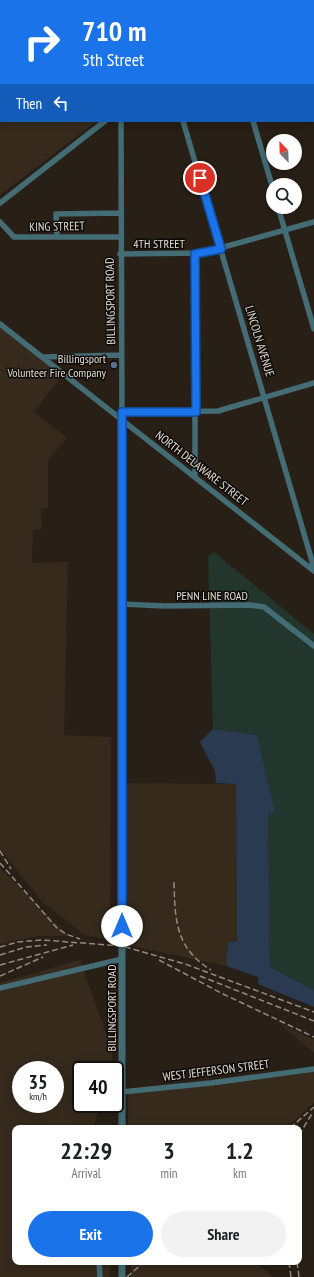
<!DOCTYPE html>
<style>
body{margin:0;font-family:"PT Sans Narrow",sans-serif;background:#f2f2f2;color:#202124;height:100vh;display:flex;flex-direction:column;font-size:15px;white-space:nowrap}
*{box-sizing:border-box;margin:0}
p{font-size:13px;color:#757577}
.icon{flex:none;width:22px;height:22px;fill:none;stroke:currentColor;stroke-width:2;stroke-linecap:round;stroke-linejoin:round}
.map{position:relative;flex:1;overflow:hidden}
.sheet{position:absolute;left:12px;top:1125px;width:290px;height:140px;display:flex;flex-direction:column;background:#fff;border-radius:8px;box-shadow:0 2px 10px #0003}
.sheet>*{flex:none}
.banner{position:absolute;left:0px;top:0px;width:314px;height:122px;box-shadow:0 2px 10px #0003;background:#1a73e8;color:#fff;overflow:hidden}
.needle{width:26px;rotate:337deg}
.fabs{position:absolute;left:266px;top:134px;display:grid;gap:8px}
.fabs a{display:grid;place-items:center;width:36px;height:36px;border-radius:50%;background:#fff;box-shadow:0 2px 10px #0003;font-size:20px}
.speed{position:absolute;left:12px;top:1061px;display:flex;gap:8px;font-size:20px;font-weight:700;text-align:center}
.speed>*{display:grid;place-content:center;width:52px;height:52px;border-radius:50%;background:#fff;box-shadow:0 2px 10px #0003;line-height:1}
.speed small{font-size:10px;font-weight:400}
.speed .limit{border:2px solid #111;border-radius:6px;background:#fff;color:#111}
.pin{position:absolute;display:grid;place-items:center;width:34px;height:34px;color:#fff;margin:-17px;border:2px solid #fff;border-radius:50%;box-shadow:0 1px 4px #0007}
.me{position:absolute;width:44px;margin:-22px;rotate:0deg;stroke-linejoin:round;filter:drop-shadow(0 0 3px #0008)}
.turn{display:flex;align-items:center;gap:14px;height:84px;padding:0 16px;font-size:18px}
.turn .icon{width:52px;height:52px;stroke-width:2.5}
.turn b{display:block;font-size:28px;line-height:34px}
.then{display:flex;align-items:center;height:38px;padding:0 16px;background:#0003;gap:8px;font-size:15px}
.eta{display:flex;justify-content:space-evenly;align-items:center;height:68px;text-align:center}
.eta b{font-size:24px;font-weight:700;line-height:28px}
.primary-button{display:flex;gap:8px;margin-top:auto;padding:8px 16px}
.primary-button a{flex:1;height:46px;border-radius:24px;background:#1a73e8;color:#fff;font-size:16px;font-weight:700;line-height:46px;text-align:center}
.primary-button a+a{background:#f2f2f2;color:#202124}
.map>svg:first-child{display:block}
</style>
<div class="map">
<svg width="314" height="1277" viewBox="0 0 314 1277">
<rect width="100%" height="100%" fill="#281f16"/>
<path fill="#352a1c" fill-rule="evenodd" d="M0,0l18,1h-17v120h96l-97,74z
M0,322l64,51 -30,39 33,26 -19,22v48l-7,1 1,20 -9,1 -1,33 36,-1 -4,173 47,2 -1,203 -25,-5 -43,-33 -40,-51 -2,2z
M127,783l109,1 1,157 -9,1 -2,24 -99,-21z
M0,868l69,68h-30l-39,8z
M80,960l32,90v20h-31v34h20l-8,24h-78v134h95v15h-110v-294zM21,1070h34v34h-34z
M279,1023l35,17v13z
M314,1067v36l-28,25h-158v-38z
M131,1262h124l18,15h-142z"/>
<path fill="#23362d" d="M17,0h103v1h-102z
M214,552l100,82v356l-44,-23 -2,-153 7,-2 -18,-77 -44,-6 -5,-173z"/>
<path fill="#293a51" d="M213,729l44,6 18,77 -7,2 2,153 44,23v17l-56,-23v-7l-32,-11 2,-24 9,-1 -1,-157 -20,-1 -1,-12 -15,-29z"/>
<g fill="none" stroke-linecap="round" stroke-linejoin="round">
<path stroke="#436c75" stroke-width="5.5" d="M14,0l1,1
M120,0v1
M148,0v1
M217,0v1
M293,0l1,1
M313,37h1
M313,67l1,3
M121,121l1,298
M183,121l131,447
M253,121l20,68
M0,203l105,-82
M278,207l36,122
M0,222l14,15h106
M57,236l-1,-22 64,-1
M120,254l82,-1 112,-31
M195,254v223
M0,324l314,247
M42,357l79,-2
M122,412l96,-1 96,-28
M121,604l44,2 85,-1 14,2 50,39
M0,988l122,-29
M121,1092l90,-9 103,-14
M99,1262l1,15"/>
<path stroke="#436c75" stroke-width="7" d="M122,419v709
M122,1277v-15"/>
<path stroke="#938b84" stroke-width="1.5" stroke-dasharray="6 3" stroke-linecap="butt" d="M0,851l11,18
M0,863l57,65 9,6 14,5
M174,882c1,37 1,66 37,88
M0,947l18,-5 24,-2 80,6 63,18 129,48
M0,955l26,-8 21,-2
M159,960l62,33 93,44
M0,965l73,-20
M0,976l43,-19
M200,976l114,45
M290,1128l24,-21
M299,1135l14,-23
M289,1262l2,15
M297,1262l2,15
M127,1277l17,-15"/>
</g>
<g fill="none" stroke-linecap="round" stroke-linejoin="round">
<defs>
<path id="route" d="M122,926v-514h74l-1,-158 26,-5 -21,-71"/>
</defs>
<use href="#route" stroke="#114b97" stroke-width="10"/>
<use href="#route" stroke="#1a73e8" stroke-width="7"/>
</g>
<circle fill="#5c6f8a" stroke="#0e0a06" stroke-width="1.5" cx="114" cy="365" r="4"/>
<g text-anchor="middle" dominant-baseline="central" stroke-width="3" stroke-linejoin="round" paint-order="stroke">
<g font-size="12" fill="#e1dad4" stroke="#0e0a06">
<text transform="translate(57 226) rotate(-1)">KING STREET</text>
<text x="159" y="243">4TH STREET</text>
<text transform="translate(110 301) rotate(-91)">BILLINGSPORT ROAD</text>
<text transform="translate(260 341) rotate(73)">LINCOLN AVENUE</text>
<text transform="translate(202 468) rotate(38)">NORTH DELAWARE STREET</text>
<text x="212" y="595">PENN LINE ROAD</text>
<text transform="translate(111 1008) rotate(-90)">BILLINGSPORT ROAD</text>
<text transform="translate(216 1070) rotate(-7)">WEST JEFFERSON STREET</text>
</g>
<g font-size="12" fill="#e1dad4" stroke="#0e0a06" text-anchor="end">
<text x="106" y="358">Billingsport<tspan x="106" dy="14">Volunteer Fire Company</tspan></text>
</g>
</g>
</svg>
<div class="fabs">
<a><svg class="needle" viewBox="-14 -14 28 28"><path d="M0-13l5 13h-10z" fill="#e53935"/><path d="M0 13l5-13h-10z" fill="#757577"/></svg></a>
<a><svg class="icon" aria-label="search" viewBox="0 0 24 24"><circle cx="10" cy="10" r="6"/><path d="M15 15l6 6"/></svg></a>
</div>
<div class="speed"><div>35<small>km/h</small></div><div class="limit">40</div></div>
<div class="pin" style="left:200px;top:178px;background:#d93025"><svg class="icon" aria-label="arrive" viewBox="0 0 24 24"><path d="M6 21V4h12l-3 4 3 4H6"/></svg></div>
<svg class="me" style="left:122px;top:926px" viewBox="-20 -20 40 40"><circle r="19" fill="#fff"/><path d="M0-13L10 11 0 6-10 11z" fill="#1a73e8"/></svg>
<div class="banner">
<div class="turn"><svg class="icon" aria-label="right" viewBox="0 0 24 24"><path d="M7 20v-9h11M14 6l5 5-5 5"/></svg><div><b>710 m</b>5th Street</div></div>
<div class="then">Then<svg class="icon" aria-label="left" viewBox="0 0 24 24"><path d="M17 20v-9H6M10 6l-5 5 5 5"/></svg></div>
</div>
<section class="sheet">
<div class="eta">
<div><b>22:29</b><p>Arrival</p></div>
<div><b>3</b><p>min</p></div>
<div><b>1.2</b><p>km</p></div>
</div>
<div class="primary-button"><a>Exit</a><a>Share</a></div>
</section>
</div>
